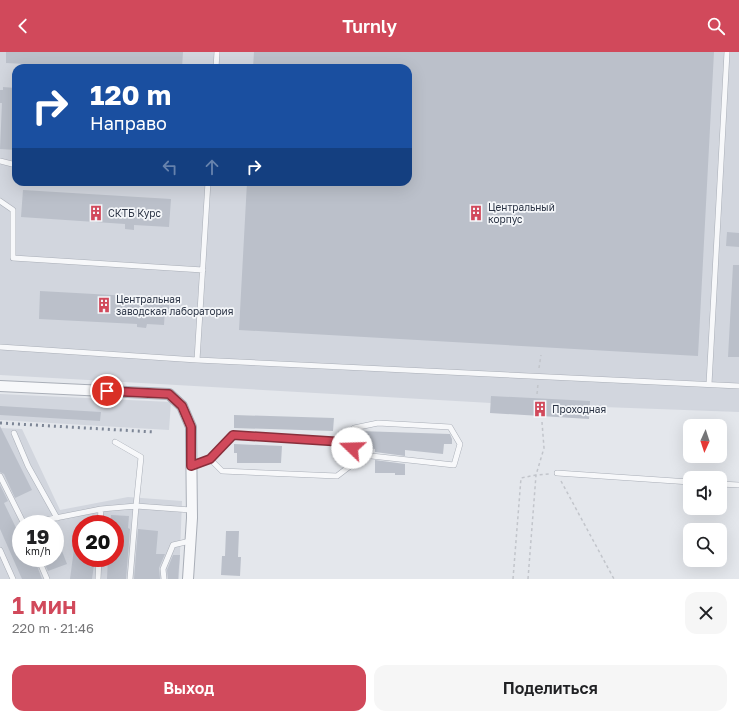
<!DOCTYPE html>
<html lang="ru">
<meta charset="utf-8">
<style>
body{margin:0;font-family:"Golos Text",sans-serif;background:#f6f6f6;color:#202124;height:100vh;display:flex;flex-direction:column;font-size:15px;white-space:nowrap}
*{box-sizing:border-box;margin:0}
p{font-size:13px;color:#757577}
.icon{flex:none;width:22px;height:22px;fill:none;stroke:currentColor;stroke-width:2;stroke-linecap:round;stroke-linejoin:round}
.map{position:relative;height:527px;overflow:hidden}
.panel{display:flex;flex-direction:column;background:#fff;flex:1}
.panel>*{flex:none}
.banner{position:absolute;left:12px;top:12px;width:400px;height:122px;border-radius:12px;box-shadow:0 4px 16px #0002;background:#1a4fa0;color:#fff;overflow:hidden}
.needle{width:26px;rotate:183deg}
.buttons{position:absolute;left:683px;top:367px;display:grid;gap:8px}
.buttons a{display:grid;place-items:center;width:44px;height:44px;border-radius:8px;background:#fff;box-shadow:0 4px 16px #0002;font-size:20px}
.speed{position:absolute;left:12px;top:463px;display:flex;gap:8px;font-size:20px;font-weight:700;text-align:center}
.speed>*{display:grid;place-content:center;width:52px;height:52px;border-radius:50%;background:#fff;box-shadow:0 4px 16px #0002;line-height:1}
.speed small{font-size:10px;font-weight:400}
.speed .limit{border:6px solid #d22;background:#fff;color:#111}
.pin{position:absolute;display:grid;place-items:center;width:34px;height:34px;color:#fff;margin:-17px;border:2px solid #fff;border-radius:50%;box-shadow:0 1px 4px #0007}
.me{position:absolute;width:44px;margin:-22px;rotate:291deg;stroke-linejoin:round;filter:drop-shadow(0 0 3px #0008)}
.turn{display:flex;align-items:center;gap:14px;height:84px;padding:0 12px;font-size:18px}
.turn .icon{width:52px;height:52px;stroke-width:2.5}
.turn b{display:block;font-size:28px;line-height:34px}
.lanes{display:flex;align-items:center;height:38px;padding:0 12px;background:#0003;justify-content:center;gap:20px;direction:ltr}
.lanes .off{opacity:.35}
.round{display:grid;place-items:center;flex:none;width:42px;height:42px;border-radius:12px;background:#f6f6f6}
.headline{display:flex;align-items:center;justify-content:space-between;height:68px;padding:0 12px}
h1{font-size:24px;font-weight:600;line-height:30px;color:#d1495b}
.primary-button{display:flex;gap:8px;margin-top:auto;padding:8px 12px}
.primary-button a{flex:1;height:46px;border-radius:12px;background:#d1495b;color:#fff;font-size:16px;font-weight:600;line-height:46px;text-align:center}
.primary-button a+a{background:#f6f6f6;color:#202124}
header{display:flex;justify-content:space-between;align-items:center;height:52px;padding:0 12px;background:#d1495b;color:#fff;font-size:18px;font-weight:600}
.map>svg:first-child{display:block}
</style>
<header><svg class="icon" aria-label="back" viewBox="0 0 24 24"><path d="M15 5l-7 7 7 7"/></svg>Turnly<svg class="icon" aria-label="search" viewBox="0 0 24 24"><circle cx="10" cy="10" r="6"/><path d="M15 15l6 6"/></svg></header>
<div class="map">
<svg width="739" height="527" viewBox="0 0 739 527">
<rect width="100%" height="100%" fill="#e4e7ec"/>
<path fill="#d2d6de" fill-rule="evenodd" d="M0,0h739v360l-248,-9 -491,-28zM16,16h392v114h-392z
M0,342l171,8 -2,28 -169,-10z
M0,376l22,1 38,81 68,-13 54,4 -3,78h-179zM21,472h34v34h-34zM81,472h34v34h-34z"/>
<path fill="#bbc0ca" d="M6,0h177l-1,16h-78l-98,-5z
M254,0h460l-16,304 -459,-26 8,-148h161v-114h-155z
M3,35l13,1v62l-16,-1 2,-46h-2v-13h3z
M23,138l148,9 -2,28 -35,-2v5l-9,-1v-5l-104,-7z
M727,180l12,1v14l-13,-1z
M733,213h6v92h-11z
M40,239l126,7v3h3v8h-4l-1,16 -17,-1 -1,4 -9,-1v-3l-98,-5z
M491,344l99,5 -1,18 -99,-6z
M0,354l101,6 -1,9 -100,-6z
M234,363l100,3 -1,13 -99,-3z
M0,374l32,64 -17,8 -11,-24 -4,-2z
M360,379l90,3 2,5v5h-8l-1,10 -38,-4v6l-30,-4v-3l-16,-1z
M234,392l48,2 -1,17h-44v-10h-3z
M375,408l30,4v11h-10v-2h-20z
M0,433l8,16 -4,2 14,29 3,-1v27h13l8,21h-20l-22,-50z
M111,463l18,1 -1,12 2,1 -4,50h-19l1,-21h7v-34h-5z
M138,477l20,2 -2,23h9l-6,14 1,11h-26z
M226,479h13l-1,26h3l-1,19 -19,-1 1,-19h3z
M55,481l12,31 -19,7 -6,-13h13z
M76,482l5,1v23h14l-3,21h-22z
M173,503h7l-2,24h-10l-1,-9z"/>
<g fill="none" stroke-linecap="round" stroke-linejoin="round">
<defs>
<path id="lane" d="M216,16l1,-16
M0,109l16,4
M208,130l-11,178 542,26
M0,149l13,9v48l190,12
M0,295l197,13
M709,332l18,-332
M14,381l14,33 29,52
M210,407l12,12 115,5 17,-13 -2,-15 -8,-6
M191,414l19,-7 23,-24 111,7 10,-14 24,-5 72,4 10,17 -6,21 -101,-11
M557,421l133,9
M0,424l24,48
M720,432l19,1
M25,472l76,-15
M100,472l1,-15 35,-3 5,-49 -26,-15
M0,498l13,29
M38,506l9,21
M98,527l1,-21
M130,527l6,-73 55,4
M164,527l-1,-10 10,-24 17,-4"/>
<path id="street" d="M0,334l169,8 13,12 9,21 1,91 -4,61"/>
</defs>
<use href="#lane" stroke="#a9aeb7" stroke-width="6"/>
<use href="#street" stroke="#a9aeb7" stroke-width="12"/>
<path stroke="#c2c5cb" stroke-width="1.5" stroke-dasharray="3 3" stroke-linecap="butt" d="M539,316l2,-13
M537,342l1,-10
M561,429l53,98
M513,527l8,-101 15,-3 8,-27 -2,-26
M528,527l8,-104 14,-1"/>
<use href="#lane" stroke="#f7f8fa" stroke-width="5"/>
<use href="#street" stroke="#f7f8fa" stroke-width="10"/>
<path stroke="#7d8696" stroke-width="3" stroke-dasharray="2 4" stroke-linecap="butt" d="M0,371l154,9"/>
</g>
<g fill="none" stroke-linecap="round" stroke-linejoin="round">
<defs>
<path id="route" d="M107,339l62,3 13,12 9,21v39l19,-7 23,-24 111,7 8,6"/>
</defs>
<use href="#route" stroke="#882f3b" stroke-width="10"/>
<use href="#route" stroke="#d1495b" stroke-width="7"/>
</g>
<defs>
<symbol id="building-bare" viewBox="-9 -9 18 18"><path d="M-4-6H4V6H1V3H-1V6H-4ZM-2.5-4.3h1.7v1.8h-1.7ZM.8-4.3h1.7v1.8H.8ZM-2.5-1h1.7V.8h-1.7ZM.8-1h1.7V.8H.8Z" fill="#d1495b" stroke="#f4f6f9" stroke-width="2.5" paint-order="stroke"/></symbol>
</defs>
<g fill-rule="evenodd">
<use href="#building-bare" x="85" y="150" width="22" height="22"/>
<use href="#building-bare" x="465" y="150" width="22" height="22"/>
<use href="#building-bare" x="93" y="242" width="22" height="22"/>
<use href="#building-bare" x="529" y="346" width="22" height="22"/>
</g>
<g text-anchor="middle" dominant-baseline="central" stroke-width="3.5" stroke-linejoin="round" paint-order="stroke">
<g font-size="10" fill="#2b3445" stroke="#f4f6f9" text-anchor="start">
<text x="488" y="155">Центральный<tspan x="488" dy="12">корпус</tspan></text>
<text x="108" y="161">СКТБ Курс</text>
<text x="116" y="247">Центральная<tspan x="116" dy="12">заводская лаборатория</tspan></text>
<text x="552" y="357">Проходная</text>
</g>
</g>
</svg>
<div class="buttons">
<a><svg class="needle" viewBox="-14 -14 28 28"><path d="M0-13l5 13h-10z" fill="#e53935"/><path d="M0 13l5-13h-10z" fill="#757577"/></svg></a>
<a><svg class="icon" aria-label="sound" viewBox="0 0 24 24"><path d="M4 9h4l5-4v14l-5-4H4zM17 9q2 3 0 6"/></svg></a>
<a><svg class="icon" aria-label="search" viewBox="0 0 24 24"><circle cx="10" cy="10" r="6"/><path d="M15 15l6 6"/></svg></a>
</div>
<div class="speed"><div>19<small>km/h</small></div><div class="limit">20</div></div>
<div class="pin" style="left:107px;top:339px;background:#d93025"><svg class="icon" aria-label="arrive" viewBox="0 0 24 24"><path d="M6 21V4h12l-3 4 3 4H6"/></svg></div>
<svg class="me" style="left:352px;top:396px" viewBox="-20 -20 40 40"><circle r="19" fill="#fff"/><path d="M0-13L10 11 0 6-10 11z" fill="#d1495b"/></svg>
<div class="banner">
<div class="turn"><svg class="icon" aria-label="right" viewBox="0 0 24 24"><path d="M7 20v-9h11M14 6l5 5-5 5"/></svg><div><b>120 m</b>Направо</div></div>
<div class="lanes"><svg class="icon off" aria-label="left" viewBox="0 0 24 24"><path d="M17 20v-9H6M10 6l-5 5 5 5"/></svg><svg class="icon off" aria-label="ahead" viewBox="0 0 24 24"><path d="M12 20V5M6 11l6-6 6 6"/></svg><svg class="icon" aria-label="right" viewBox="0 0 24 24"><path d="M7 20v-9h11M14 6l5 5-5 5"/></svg></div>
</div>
</div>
<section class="panel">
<div class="headline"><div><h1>1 мин</h1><p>220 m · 21:46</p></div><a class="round"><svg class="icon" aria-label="close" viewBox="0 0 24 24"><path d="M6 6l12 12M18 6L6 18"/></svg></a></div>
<div class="primary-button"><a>Выход</a><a>Поделиться</a></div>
</section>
